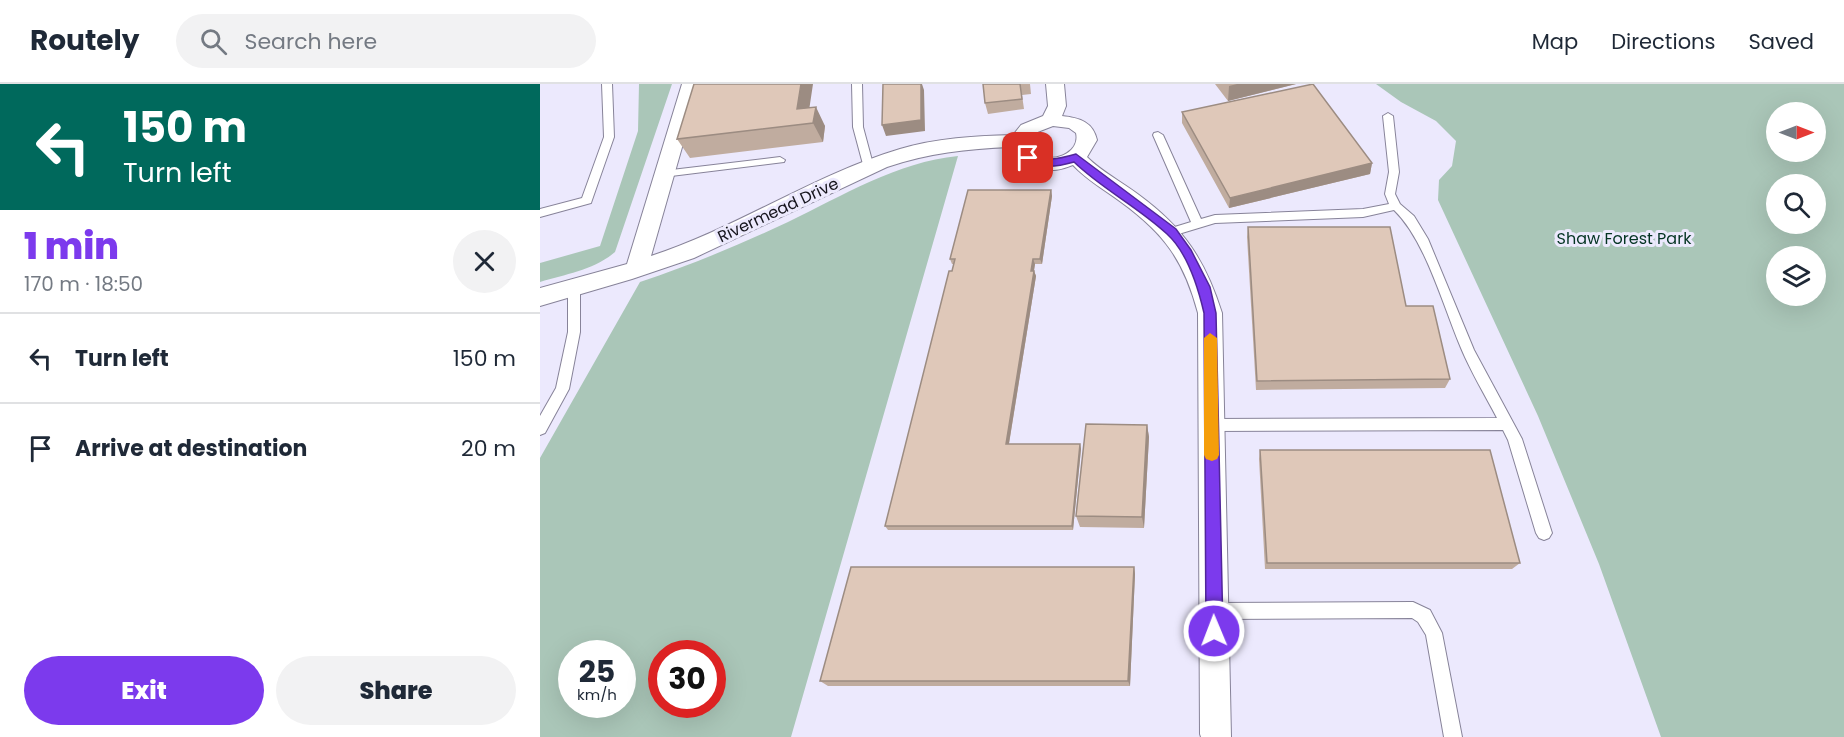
<!DOCTYPE html>
<meta charset="utf-8">
<style>
body{margin:0;font-family:Poppins,sans-serif;background:#f2f2f3;color:#1f2937;height:100vh;display:flex;flex-direction:column;font-size:22px;white-space:nowrap}
*{box-sizing:border-box;margin:0}
p{font-size:20px;color:#747a83}
.icon{flex:none;width:33px;height:33px;fill:none;stroke:currentColor;stroke-width:2;stroke-linecap:round;stroke-linejoin:round}
.map{position:relative;flex:1;overflow:hidden}
.drawer{display:flex;flex-direction:column;background:#fff;width:540px}
.drawer>*{flex:none}
.hud{background:#00695c;color:#fff;overflow:hidden}
.needle{width:39px;rotate:90deg}
.tools{position:absolute;left:1226px;top:18px;display:grid;gap:12px}
.tools a{display:grid;place-items:center;width:60px;height:60px;border-radius:50%;background:#fff;box-shadow:0 6px 24px #0002;font-size:30px}
.speed{position:absolute;left:18px;top:556px;display:flex;gap:12px;font-size:30px;font-weight:700;text-align:center}
.speed>*{display:grid;place-content:center;width:78px;height:78px;border-radius:50%;background:#fff;box-shadow:0 6px 24px #0002;line-height:1}
.speed small{font-size:15px;font-weight:400}
.speed .limit{border:9px solid #d22;background:#fff;color:#111}
.pin{position:absolute;display:grid;place-items:center;width:51px;height:51px;color:#fff;margin:-26px;border-radius:12px;box-shadow:0 3px 9px #0006}
.me{position:absolute;width:66px;margin:-33px;rotate:359deg;stroke-linejoin:round;filter:drop-shadow(0 0 4px #0008)}
.turn{display:flex;align-items:center;gap:21px;height:126px;padding:0 24px;font-size:27px}
.turn .icon{width:78px;height:78px;stroke-width:2.5}
.turn b{display:block;font-size:42px;line-height:51px}
.round{display:grid;place-items:center;flex:none;width:63px;height:63px;border-radius:32px;background:#f2f2f3}
.headline{display:flex;align-items:center;justify-content:space-between;height:102px;padding:0 24px}
h1{font-size:36px;font-weight:800;line-height:45px;color:#7c3aed}
.primary-button{display:flex;gap:12px;margin-top:auto;padding:12px 24px}
.primary-button a{flex:1;height:69px;border-radius:36px;background:#7c3aed;color:#fff;font-size:24px;font-weight:800;line-height:69px;text-align:center}
.primary-button a+a{background:#f2f2f3;color:#1f2937}
ul{padding:0;list-style:none}
li{display:flex;align-items:center;gap:18px;height:90px;padding:0 24px;border-top:2px solid #e0e1e3}
li div{flex:1}
li b{display:block;font-size:22px}
li em{font-style:normal}
header{display:flex;align-items:center;gap:36px;box-sizing:border-box;height:84px;padding:0 30px;background:#fff;border-bottom:2px solid #e0e1e3}
header strong{font-size:28px}
nav{display:flex;gap:33px;margin-inline-start:auto;font-size:21px}
.search{width:420px;height:54px;background:#f2f2f3;display:flex;align-items:center;gap:15px;box-sizing:border-box;padding:0 21px;border-radius:33px;color:#747a83;font-size:22px}
main{display:flex;flex:1;min-height:0}
.map>svg:first-child{display:block}
</style>
<header>
<strong>Routely</strong>
<div class="search"><svg class="icon" aria-label="search" viewBox="0 0 24 24"><circle cx="10" cy="10" r="6"/><path d="M15 15l6 6"/></svg>Search here</div>
<nav><a>Map</a><a>Directions</a><a>Saved</a></nav>
</header>
<main>
<section class="drawer">
<div class="hud">
<div class="turn"><svg class="icon" aria-label="left" viewBox="0 0 24 24"><path d="M17 20v-9H6M10 6l-5 5 5 5"/></svg><div><b>150 m</b>Turn left</div></div>
</div>
<div class="headline"><div><h1>1 min</h1><p>170 m · 18:50</p></div><a class="round"><svg class="icon" aria-label="close" viewBox="0 0 24 24"><path d="M6 6l12 12M18 6L6 18"/></svg></a></div>
<ul>
<li><svg class="icon" aria-label="left" viewBox="0 0 24 24"><path d="M17 20v-9H6M10 6l-5 5 5 5"/></svg><div><b>Turn left</b></div><em>150 m</em></li>
<li><svg class="icon" aria-label="arrive" viewBox="0 0 24 24"><path d="M6 21V4h12l-3 4 3 4H6"/></svg><div><b>Arrive at destination</b></div><em>20 m</em></li>
</ul>
<div class="primary-button"><a>Exit</a><a>Share</a></div>
</section>
<div class="map">
<svg width="1304" height="653" viewBox="0 0 1304 653">
<rect width="100%" height="100%" fill="#ece9fd"/>
<path fill="#aac6b8" fill-rule="evenodd" d="M99,0h33l-57,168c-21,18 -49,22 -75,30v-19l60,-17 38,-115z
M836,0h468v653h-183l-62,-173 -61,-148 -100,-216 1,-20 13,-14 4,-25 -20,-20 -35,-19zM1275,28v40h-39v-40zM1275,100v40h-39v-40zM1236,172h39v40h-39z
M418,72l-167,581h-251v-279l100,-176c51,-17 99,-37 148,-60 54,-26 109,-60 170,-66zM32,570h50v51h-50zM122,570h50v51h-50z"/>
<g fill="none" stroke-linecap="round" stroke-linejoin="round">
<defs>
<path id="service" d="M62,0h10l2,53 -22,63 -1,3 -51,14v-8l42,-11 22,-61z
M312,0h10l1,43 11,41 -5,3 -5,-3 -11,-41z
M848,29l5,3 6,56 -4,22 5,10 14,12 14,23 46,111 48,89 30,94 -3,5 -5,2 -5,-2 -3,-5 -28,-93 -5,-10 -292,1 -5,-2 -2,-4 2,-4 5,-2 286,-1c-12,-23 -26,-46 -36,-70 -18,-42 -35,-107 -67,-138l-31,7 -148,6 -43,13 -6,-4 2,-3 23,-7 -38,-87 1,-2 4,-1 5,3 38,84 14,-4 148,-6 26,-5 -4,-10 4,-22 -6,-56z
M240,73l5,3 -1,2 -121,15 -5,-3 5,-3z
M34,200l6,4v44l-11,57 -24,44 -5,2v-19l16,-28 12,-56v-44z
M873,518l17,8 12,23 20,104h-18l-18,-102 -8,-13 -6,-4 -198,1 -6,-2 -2,-6 2,-6 6,-2z"/>
<path id="minor" d="M142,0h18l-49,172c86,-28 162,-81 249,-107 37,-11 75,-13 113,-14l8,-10 22,-9 5,-10 -2,-22h18l2,22 -4,10c18,2 31,6 35,24l-10,17c15,15 35,25 52,38 45,33 66,65 83,118l9,424h-30l-1,-3 -2,-421c-14,-52 -33,-79 -77,-111 -16,-12 -34,-22 -48,-37 -6,2 -13,5 -19,5 -15,1 -41,-6 -44,-23 -43,2 -82,6 -123,20l-193,91 -62,21 -92,27v-18l87,-24zM513,42l16,2 7,5c4,17 -17,29 -33,23 -4,-1 -9,-5 -13,-7l-1,-8 6,-8z"/>
</defs>
<use href="#service" stroke="#878399" stroke-width="2"/>
<use href="#minor" stroke="#878399" stroke-width="2"/>
<use href="#service" fill="#fff" fill-rule="evenodd"/>
<use href="#minor" fill="#fff" fill-rule="evenodd"/>
</g>
<path fill="#c0ac9f" d="M443,0h47l1,10 -9,1 2,14 -36,5 -3,-11z
M675,0h81l-68,17z
M270,24l15,18 -2,16 -133,16 -13,-19z
M642,28l190,51 -2,11 -141,34 -47,-85z
M511,106l1,6 -10,68h-7l-1,7 2,5 -27,168h71l1,5 -8,81h-185l-3,-4 69,-262h-2l-2,-5z
M708,143l158,79 44,73 -5,9 -189,2 -9,-153z
M607,341l2,12 -5,91 -64,-1 -4,-11z
M720,366l260,113 -8,6h-247l-6,-110z
M594,483l1,7 -5,112h-302l-8,-5z"/>
<path fill="#9c8c82" d="M261,0h12l-6,40 -10,-15z
M381,0h1l2,6 1,41 -39,5 -4,-11z
M697,0h59l-68,17 1,-15z
M276,23l9,19 -2,16 -10,-19z
M832,79l-2,11 -141,34 1,-10z
M511,106l1,6 -10,68 -2,-5z
M493,175l2,5 -2,12 -2,-5z
M494,187l2,5 -28,173 -2,-5z
M607,341l2,12 -5,91 -2,-11z
M540,360l1,5 -8,81 -1,-4z
M594,483l1,7 -5,112 -2,-5z"/>
<path fill="#dfc8b9" stroke="#9c8c82" stroke-width="1.5" d="M154,0h107l-4,25 19,-2 -3,16 -136,16z
M343,0h38v36l-39,5z
M443,0h37l2,15 -37,4z
M773,0l59,79 -142,35 -48,-86z
M428,106h83l-11,69h-7l-2,12h3l-28,173h74l-8,82h-187l64,-255h3l3,-12h-5z
M708,143h142l16,79h27l17,73 -193,2z
M546,340l61,1 -5,92 -66,-1z
M720,366h230l30,113h-253z
M311,483h283l-6,114h-308z"/>
<path fill="#7c3aed" stroke="#51269a" stroke-width="1.5" d="M536,70l100,75 15,21 19,37 6,26 7,318 -3,6 -6,2 -5,-2 -3,-6 -2,-318c-6,-26 -16,-60 -37,-79 -29,-27 -65,-45 -93,-72 -17,5 -37,8 -51,-4l5,-3c21,6 27,5 48,-1z"/>
<path fill="#f59e0b" d="M670,249l7,5 2,117 -2,4 -5,2 -6,-2 -2,-4v-117z"/>
<g text-anchor="middle" dominant-baseline="central" stroke-width="6" stroke-linejoin="round" paint-order="stroke">
<g font-size="16" fill="#15141c" stroke="#ece9fd">
<text transform="translate(238 126) rotate(-25)">Rivermead Drive</text>
</g>
<g font-size="16" fill="#043423" stroke="#ece9fd">
<text x="1084" y="154">Shaw Forest Park</text>
</g>
</g>
</svg>
<div class="tools">
<a><svg class="needle" viewBox="-14 -14 28 28"><path d="M0-13l5 13h-10z" fill="#e53935"/><path d="M0 13l5-13h-10z" fill="#747a83"/></svg></a>
<a><svg class="icon" aria-label="search" viewBox="0 0 24 24"><circle cx="10" cy="10" r="6"/><path d="M15 15l6 6"/></svg></a>
<a><svg class="icon" aria-label="layers" viewBox="0 0 24 24"><path d="M12 4l9 5-9 5-9-5zM3 14l9 5 9-5"/></svg></a>
</div>
<div class="speed"><div>25<small>km/h</small></div><div class="limit">30</div></div>
<div class="pin" style="left:488px;top:74px;background:#d93025"><svg class="icon" aria-label="arrive" viewBox="0 0 24 24"><path d="M6 21V4h12l-3 4 3 4H6"/></svg></div>
<svg class="me" style="left:674px;top:547px" viewBox="-20 -20 40 40"><circle r="17" fill="#7c3aed" stroke="#fff" stroke-width="3"/><path d="M0-11L8 9 0 5-8 9z" fill="#fff"/></svg>
</div>
</main>
